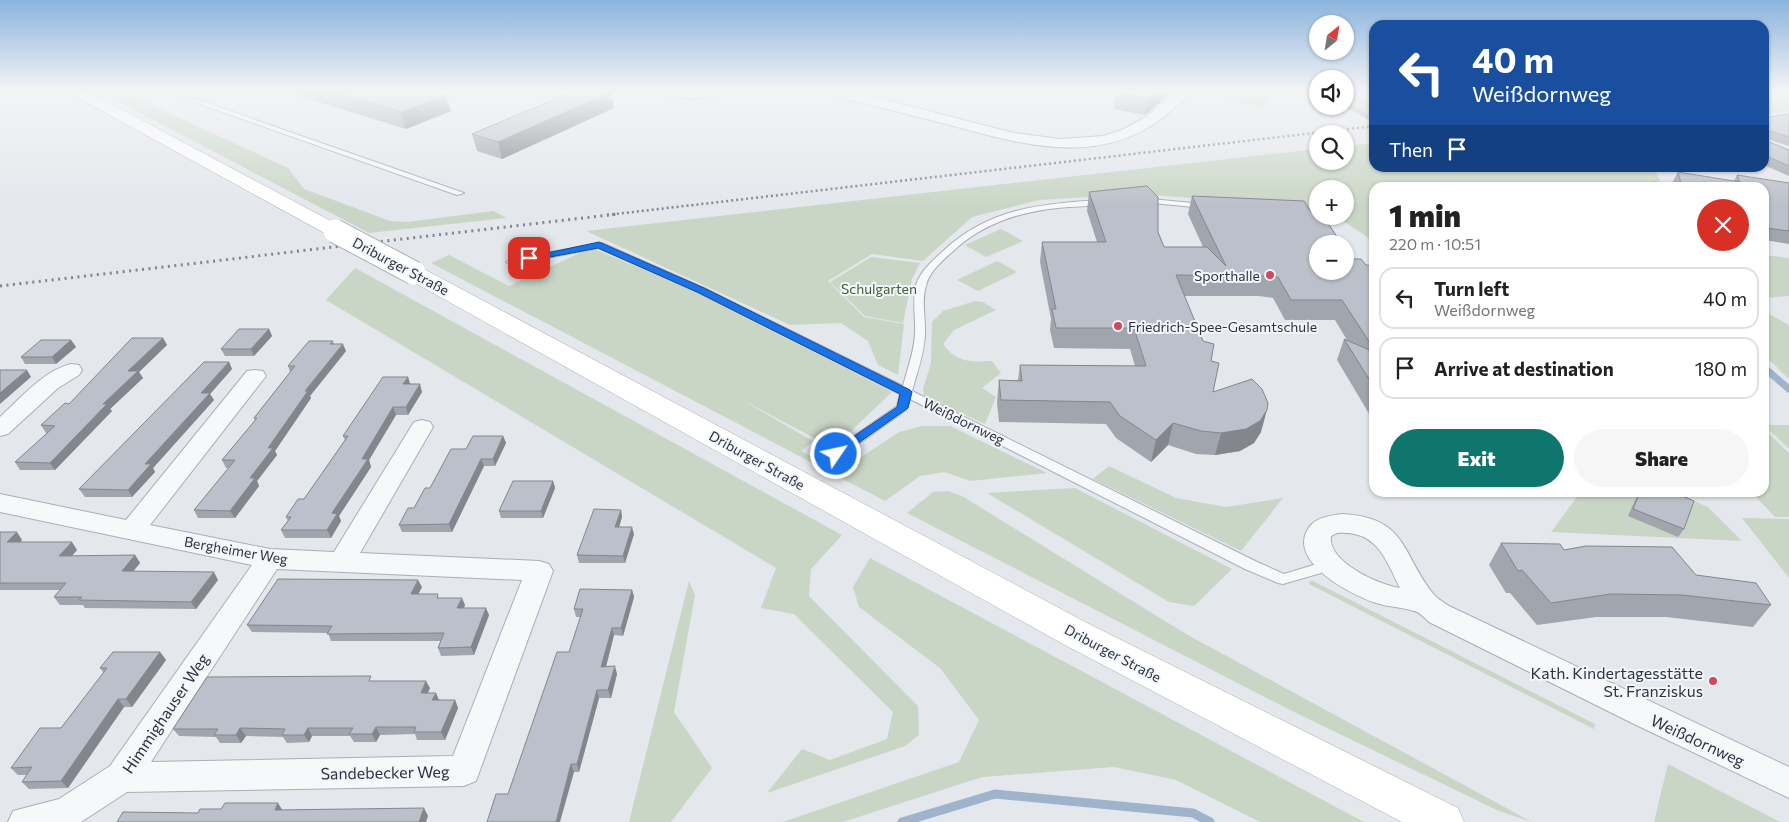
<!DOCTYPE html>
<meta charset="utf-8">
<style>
body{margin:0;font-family:Commissioner,sans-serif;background:#f6f6f6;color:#222;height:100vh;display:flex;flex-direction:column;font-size:19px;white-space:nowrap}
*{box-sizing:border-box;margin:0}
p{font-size:16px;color:#767676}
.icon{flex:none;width:28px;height:28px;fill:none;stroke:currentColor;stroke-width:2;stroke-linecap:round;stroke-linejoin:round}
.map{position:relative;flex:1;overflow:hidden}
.panel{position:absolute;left:1369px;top:182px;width:400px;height:315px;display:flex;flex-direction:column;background:#fff;border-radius:15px;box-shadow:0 1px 4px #0004}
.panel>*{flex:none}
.hud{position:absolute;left:1369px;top:20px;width:400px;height:152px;border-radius:15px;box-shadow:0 1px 4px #0004;background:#1a4fa0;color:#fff;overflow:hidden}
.needle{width:32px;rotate:30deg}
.tools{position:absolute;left:1309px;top:15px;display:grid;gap:10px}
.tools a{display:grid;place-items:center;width:45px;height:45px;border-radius:50%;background:#fff;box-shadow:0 1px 4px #0004;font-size:25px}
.pin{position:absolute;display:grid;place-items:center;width:42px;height:42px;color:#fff;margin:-21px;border-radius:10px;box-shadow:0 2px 8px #0006}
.me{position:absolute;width:55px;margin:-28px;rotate:56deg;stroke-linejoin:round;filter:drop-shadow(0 0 4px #0008)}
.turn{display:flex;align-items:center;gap:18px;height:105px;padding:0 20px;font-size:22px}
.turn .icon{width:65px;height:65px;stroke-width:2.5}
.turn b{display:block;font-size:35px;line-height:42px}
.then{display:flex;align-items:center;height:48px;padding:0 20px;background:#0003;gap:10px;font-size:19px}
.round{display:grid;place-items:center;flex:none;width:52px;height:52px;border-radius:26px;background:#f6f6f6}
.head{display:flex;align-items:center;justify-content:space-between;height:85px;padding:0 20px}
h1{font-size:30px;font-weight:800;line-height:38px}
.action{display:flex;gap:10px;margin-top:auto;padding:10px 20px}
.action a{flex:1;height:58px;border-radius:30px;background:#0f766e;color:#fff;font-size:20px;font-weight:800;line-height:58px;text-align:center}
.action a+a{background:#f6f6f6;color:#222}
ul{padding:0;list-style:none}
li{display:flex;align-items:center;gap:15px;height:62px;margin:0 10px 8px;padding:0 10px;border:2px solid #e0e0e0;border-radius:15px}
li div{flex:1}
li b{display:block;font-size:19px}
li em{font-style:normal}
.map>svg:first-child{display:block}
</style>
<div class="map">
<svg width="1789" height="822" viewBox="0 0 1789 822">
<rect width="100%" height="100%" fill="#e4e7ec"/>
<path fill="#c9d6c5" d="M98,91h23l167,77 16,21 86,32 17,1 87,-11 12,7 -137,15z
M1236,91h43l-15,17 -37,-7z
M1345,91h29v23l-16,-1 -13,-8z
M1784,100l5,2v9l-25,3v-12z
M1374,143v25h280l9,19 -289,1v56c-10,-12 -25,-17 -37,-28h8v-12l17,-5 -17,4v-14h-27l-1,19 -176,-14 -103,6 -66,17 -49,44 -51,-7 -44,27 36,36 40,7 -6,51 -20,-10 -10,-24 -27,-18 -51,2 -204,-94 731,-82 1,12h27v-15z
M1001,229l22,12 -37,16 -21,-12z
M594,249l103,43 195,100 -59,56 -91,-48 71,41 -12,10 39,20 59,-39 23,-6h28l97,47 -77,8 -25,-9 -25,4 -35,25 -454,-238 18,-8 60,31 73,-34z
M1764,255l25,3v38l-25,2z
M871,257l49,6 -8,16 -9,44 -38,-7 -35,-34z
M997,261l20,11 -39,19 -21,-11z
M355,268l487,267 -31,34 -2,27 109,110 1,29 -14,11 -138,47 35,-44 28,11 57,-21 6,-27 -99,-98 -33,-6 15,-40 -450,-268z
M975,301l8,1 13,8 -42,20 -11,14c14,19 27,18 49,17l9,12 -19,15 14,9 -11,27 -61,-28 -1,-7 8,-26 1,-41 11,-11z
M1764,311l25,14v54l-25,-24z
M1764,425h25v24z
M1764,429l25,24v64h-14l-23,-24 12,-1z
M1109,466l67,32 50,9 57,-9 -42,53 -148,-72z
M1075,488l157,81 -38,37 -25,-4 -182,-109z
M948,491l14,5 224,138 346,188 -33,-11 -207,-100 -385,-198 26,-21z
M1580,493h97l31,14 34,34 -191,-9z
M1742,518l47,1v59z
M870,558l494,264h-104l-84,-42 -62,-13 -132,10 -139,45h-60l176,-60 20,-42 -39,-52 -81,-61 -6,-20z
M1311,580l284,144 -1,5 -285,-145z
M689,581l6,14 -21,117 38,56 -41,54h-42z
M1668,764l112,58h-126z"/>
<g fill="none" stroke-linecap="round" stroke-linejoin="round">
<path stroke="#9fb4cc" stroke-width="4.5" d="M1345,104l27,15"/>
<path stroke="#9fb4cc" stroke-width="5" d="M1764,367l6,5"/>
<path stroke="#9fb4cc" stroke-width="7" d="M1768,371l21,18"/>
<path stroke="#9fb4cc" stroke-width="9" d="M902,822l93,-28 198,19 17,9"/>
<defs>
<path id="service" d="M163,91h10l291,102 -7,2z
M1139,198l65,6 4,2 -4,2 -62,-6 -4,-2z
M1101,200h3v4c-15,3 -31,2 -46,4 -40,4 -77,16 -107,45 -10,9 -22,19 -25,33 -5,16 0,33 -1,49 -1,19 -8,38 -13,56l343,170 29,13 46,-14 5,1 2,4 -2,4 -52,15 -5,-1 -33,-14 -335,-170 -4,11 -66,47h-8l-2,-3 2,-3 65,-45 3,-12 -202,-102 -100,-44 -87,17 -5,-3 5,-3 91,-16 102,45 199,98c4,-16 11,-34 12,-52 1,-16 -3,-33 1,-49 4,-13 16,-24 26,-33 46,-44 98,-48 159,-52z
M1309,213l9,1v2h17l1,2 -4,3 -26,-3v-4z"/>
<path id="minor" d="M657,91h72c-8,10 -63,10 -72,0z
M827,91h23l164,42 46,6 43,-3 19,-6 24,-13 31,-26h14c-8,11 -20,20 -30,28 -67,50 -147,23 -219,4 -38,-10 -76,-19 -114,-29z
M71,364l8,1 3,5 -3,5 -21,13 -50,46 -8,2v-19c21,-19 43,-46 71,-53z
M255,370l8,1 3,5 -116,149 120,24 64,3 80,-130 8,-2 8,2 3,5 -73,126 179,8 10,3 4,7 -77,210 -12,5 -337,6 -46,30h-73l5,-11 46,-12 51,-33 142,-201 -252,-53v-18l126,26 121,-149zM277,569l245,11 -69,176 -302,6z
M1343,514c63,4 58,37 88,77 5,7 12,11 18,15l340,161v31l-157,-75 -203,-101c-4,-4 -10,-10 -15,-11 -12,-4 -26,-4 -38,-8 -25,-8 -94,-44 -65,-78 7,-8 22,-10 32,-11zM1337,533c40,-3 48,25 63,55 -21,-3 -73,-26 -69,-52z"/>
<path id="secondary" d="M66,91h21l255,136 4,4 -4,4 -7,2 -7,-2z
M414,266l8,2 667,356 369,184 6,14h-62l-339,-178 -657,-366 -3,-5 3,-5z"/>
</defs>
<use href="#service" stroke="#a9aeb7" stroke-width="2"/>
<use href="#minor" stroke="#a9aeb7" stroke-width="2"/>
<use href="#secondary" stroke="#a9aeb7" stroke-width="1"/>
<use href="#service" fill="#f7f8fa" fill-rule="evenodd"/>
<use href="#minor" fill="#f7f8fa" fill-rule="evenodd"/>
<use href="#secondary" fill="#fff" fill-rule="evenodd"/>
<path stroke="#7d8696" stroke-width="2.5" stroke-dasharray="2 3" stroke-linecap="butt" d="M607,215l767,-89"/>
<path stroke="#7d8696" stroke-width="3" stroke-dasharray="2 4.5" stroke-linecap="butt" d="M0,286l617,-72"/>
<defs>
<path id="secondary-bridge" d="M335,231l79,42"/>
</defs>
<use href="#secondary-bridge" stroke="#a9aeb7" stroke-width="25" stroke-linecap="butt"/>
<use href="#secondary-bridge" stroke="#fff" stroke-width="23"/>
</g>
<path fill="#a1a5ae" d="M297,91h142l12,20 -45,18 -107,-33z
M1173,91l-28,24 -31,-6 2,-16z
M614,108l-112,51 -25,-8 -5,-17z
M1789,114v32l-22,-7v2l22,9v26l-25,-11v-47z
M1678,172l56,9 3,-6 52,8v61l-25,-4v-52h-113l2,-6 20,4 -1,-3z
M1089,192l69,40 6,15h39l-15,-33 4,-18 119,16 42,47 13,6 8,1v156l-37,-62 7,-21 3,1 -12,-20h-50l-12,-22 -15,-2h-74l27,65 2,31 48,40 -7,11 -14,8 -25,4 -19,-1 -28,-9 -17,17 -35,-24 -10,-14 -107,-2 -2,-20 2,-22h19l2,-15 115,1 -5,-17 -76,-1 -4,-18 1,-11 -11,-57 2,-20h55l-10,-31z
M269,329l3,7 -18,20h-29l-4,-7z
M163,338l4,7 -28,27 4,6 -33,31 2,2 -57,59h-35l-5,-8 33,-29h-2l-5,-8 28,-21z
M71,340l5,7 -20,17h-31l-4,-7z
M333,341l1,3 12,7 -36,45 1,2 -36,53 2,4 -20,26 2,5 -24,32h-37l-4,-8 35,-42h-3l-4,-8 33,-39 -1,-3 36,-46 -2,-6z
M229,362l3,7 -22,25 4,6 -61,68 2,4 -23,25h-47l-6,-8z
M408,377l2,7 12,8 -14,23h-12l-27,45 2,7 -32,49 2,5 -10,17h-46l-4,-8 7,-9 -2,-4 18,-18 41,-59 -2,-4z
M503,436l3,7 -11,23h-11l-32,66h-50l-3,-7 15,-17 16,-20 36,-39z
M553,481l2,7 -12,30h-42l-2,-7z
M1640,492l8,3 1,-3h24l11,37 -6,8 -50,-21 7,-16z
M621,510l1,7 -3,10 15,7 -9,29h-46l-2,-8z
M0,532l22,8 -2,2 57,8 -5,6 63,-1 5,8 -7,8 85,9 -22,29 -111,-1 -2,-3h-23l-6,-8 6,-7h-60z
M1501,543l63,7 132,25 75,30 -18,22 -87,-10h-70l-59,8 -27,-32h-4l-17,-28z
M422,587l-4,7 22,4 25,7 -1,3 25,7 -15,40 -33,1 -3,-8 3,-7h-110l-3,-8 -76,-1 -5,-7z
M632,590l2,7 -11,39 -9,-1 -8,32 11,7 -6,24h-12l-20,74h-5l-66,22 61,-142 12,-35h-5l-2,-8z
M160,652l6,8 -34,47h-8l-56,81 -39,1 -7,-7 5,-7h-9l-7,-7 50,-40 43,-55 -4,-5z
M430,688l-2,5 11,7h16l3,8 -13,32h-28l-2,-6 -35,1 -4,7h-22l-4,-6h-38l-3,6 -22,1 -4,-6 -37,-1 -5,7h-21l-4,-6 -37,-1 -6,-7z"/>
<path fill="#83868d" d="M1157,91h16l-28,24 3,-16z
M611,92l3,16 -112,51 -4,-17z
M446,95l5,16 -45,18 -5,-17z
M269,329l3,7 -18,20 -3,-7z
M163,338l4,7 -28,27 4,6 -33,31 2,2 -57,59 -5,-7 53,-59 25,-33z
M71,340l5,7 -20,17 -4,-7z
M343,344l3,7 -36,45 1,2 -36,53 2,4 -20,26 2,5 -24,32 -5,-7 38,-63 37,-57z
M229,362l3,7 -22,25 4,6 -61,68 2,4 -23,25 -4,-7 17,-26 56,-71z
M27,370l4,7 -31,27v-11z
M408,377l2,7 -5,8 -2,-8z
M420,384l2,8 -14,23 -2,-8z
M393,407l3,8 -27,45 2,7 -32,49 2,5 -10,17 -4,-8 5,-17 30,-54z
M1267,410l-6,22 -7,11 -14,8 -25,4 6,-22z
M1173,423l-5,22 -17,17 5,-22z
M503,436l3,7 -11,23 -2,-7z
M481,459l3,7 -32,66 -3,-8z
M553,481l2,7 -12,30 -2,-7z
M621,510l1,7 -5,17 -2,-7z
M632,527l2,7 -9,29 -2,-7z
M17,532l5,8 -9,9 -6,-7z
M72,542l5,8 -12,13 -6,-7z
M135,555l5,8 -13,16 -5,-8z
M214,572l4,8 -22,29 -5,-7z
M418,580l4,7 -8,15 -3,-8z
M632,590l2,7 -11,39 -2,-8z
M462,598l3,7 -5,11 -3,-8z
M486,608l3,7 -15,40 -3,-8z
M612,628l2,7 -10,39 -3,-7z
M160,652l6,8 -34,47 -6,-8z
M615,666l2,8 -6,24 -3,-8z
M426,681l4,7 -6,12 -3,-7z
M597,690l2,8 -20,74 -2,-8z
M436,693l3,7h-7z
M118,699l6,8 -56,81 -7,-7z
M455,700l3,8 -13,32 -4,-8z
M376,727l4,8 -4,7 -4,-8z
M240,728l6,8 -5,7 -5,-8z
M308,728l4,8 -3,6 -5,-7z
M571,764l3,8 -14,50h-4z
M278,803l5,8 -8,-1z
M424,808l4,8 -2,6h-7z"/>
<path fill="#bbc0ca" stroke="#83868d" d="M330,91h109l7,4 -45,17z
M574,91h36l1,1 -113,50 -26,-8z
M1118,91h39l-9,8 -32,-6z
M1789,114v23l-22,-7v11l22,9v16l-25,-11v-37z
M1678,172l62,10 -3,-7 52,8v48l-23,-3 -2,-5v-35h-112l1,-6 29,5z
M1147,186l11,11v35l6,15h43l19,19 -34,-70 112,5 7,11h7v4h5l19,28h-24v27h27v-23l8,11h8l5,6 8,1v83l-32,-49h-51l-13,-23 -15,-1 -87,-1 27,66 11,3 -3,17 8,2 -6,29 39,-13 10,10 6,14 -1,7 -7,11 -14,8 -25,4 -20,-2 -28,-8 -17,17 -36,-24 -10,-14 -109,-2 -2,-20 23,1 -2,-16 126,1 -12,-38h-78l-4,-19h4l-14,-67h64l-17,-50z
M239,329h30l-18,20h-30z
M132,338h31l-35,33h10l-35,33h4l-57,59 -35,-1 40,-36 -14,-1 24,-22 4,1z
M1344,339l30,13v35z
M41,340h30l-19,17h-31z
M309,341h24l-3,3h13l-38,47h3l-40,57h5l-23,30h5l-25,33 -36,-1 41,-50h-13l35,-42h-3l41,-52h-7z
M204,362h25l-28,31h9l-65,71h6l-23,26 -49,-1z
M0,370h27l-27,23z
M383,377h25l-5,7h17l-14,23h-13l-31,52h6l-36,54 5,1 -10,16h-46l10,-13h-5l12,-18h6l44,-63h-5z
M473,436h30l-10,23h-12l-32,65 -50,1 9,-17h6l11,-20h5l21,-39h15z
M513,481h40l-12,30h-42z
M1640,492l9,4 2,-4h22l21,9 -10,28 -51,-20z
M594,509l27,1 -6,17h17l-9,29 -46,-1z
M0,532h17l-10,10h65l-13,14 76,-1 -13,16 92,1 -23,30 -112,-2 3,-3h-28l12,-14h-66z
M1501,543l59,1 4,6 22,-4 86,1 24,28 60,8 15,22 -89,-10 -71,-1 -60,9 -29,-33 -4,1z
M278,579l140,1 -7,14h27l-1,4h25l-5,10h29l-15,39 -33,1 6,-15 -117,1 5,-8 -85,-1z
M580,589l52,1 -11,38h-9l-11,39 14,-1 -7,24h-11l-20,74h-6l-15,58h-69l9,-28h12l49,-142h12l14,-43h-9z
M113,652h47l-34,47h-8l-57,82 -39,1 10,-15 -21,1 29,-40h21l46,-60h-7z
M371,676l-2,5h57l-5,12h15l-4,7h23l-14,32h-27l2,-5h-40l-4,7h-23l4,-6h-45l-4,7h-22l3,-6 -45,-1 -4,7h-22l4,-6h-45l34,-52z
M225,803h53l-3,7 149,-2 -5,14h-302l6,-10 75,1 2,-4h21z"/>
<linearGradient id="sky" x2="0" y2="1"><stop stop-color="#8bb4dd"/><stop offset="0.44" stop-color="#f3f4f6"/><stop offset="1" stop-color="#f3f4f6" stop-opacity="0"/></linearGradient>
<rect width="1789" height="206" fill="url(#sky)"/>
<path fill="#1a73e8" stroke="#114b97" d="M599,242l105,46 206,102 2,2 -4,16 -68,48h-8l-2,-2 2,-3 65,-44 3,-13 -203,-102 -99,-44 -69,13 -5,-3z"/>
<g fill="#d1495b" stroke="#f4f6f9" stroke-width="2">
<circle cx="1270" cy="275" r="5"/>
<circle cx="1118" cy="326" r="5"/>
<circle cx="1713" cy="681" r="5"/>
</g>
<g text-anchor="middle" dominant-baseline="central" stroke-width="4" stroke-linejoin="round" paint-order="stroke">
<g font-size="14" fill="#2b3445" stroke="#f4f6f9">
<text transform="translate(401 266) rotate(28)">Driburger Straße</text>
<text transform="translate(964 421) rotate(26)">Weißdornweg</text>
<text transform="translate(757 460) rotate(29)">Driburger Straße</text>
<text transform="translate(236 550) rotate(10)">Bergheimer Weg</text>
<text transform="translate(1113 653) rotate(28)">Driburger Straße</text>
</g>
<g font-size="14" fill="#2b3445" stroke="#f4f6f9" text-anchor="end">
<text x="1260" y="275">Sporthalle</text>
<text x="1128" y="326" text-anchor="start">Friedrich-Spee-Gesamtschule</text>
</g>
<g font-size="14" fill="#3f6138" stroke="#f4f6f9">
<text x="879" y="288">Schulgarten</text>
</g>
<g font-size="16" fill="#2b3445" stroke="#f4f6f9" text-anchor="end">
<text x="1703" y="672">Kath. Kindertagesstätte<tspan x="1703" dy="18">St. Franziskus</tspan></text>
</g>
<g font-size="16" fill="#2b3445" stroke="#f4f6f9">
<text transform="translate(165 713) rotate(-56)">Himmighauser Weg</text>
<text transform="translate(1698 740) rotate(25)">Weißdornweg</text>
<text transform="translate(385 772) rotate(-1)">Sandebecker Weg</text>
</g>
</g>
</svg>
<div class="tools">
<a><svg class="needle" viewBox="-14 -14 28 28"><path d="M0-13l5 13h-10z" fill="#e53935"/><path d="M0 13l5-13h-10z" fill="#767676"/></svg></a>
<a><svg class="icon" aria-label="sound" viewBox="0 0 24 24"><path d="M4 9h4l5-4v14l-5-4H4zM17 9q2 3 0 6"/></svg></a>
<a><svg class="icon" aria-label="search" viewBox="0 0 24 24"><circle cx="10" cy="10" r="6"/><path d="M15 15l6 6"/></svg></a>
<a>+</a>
<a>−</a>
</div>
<div class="pin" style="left:529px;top:258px;background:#d93025"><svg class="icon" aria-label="arrive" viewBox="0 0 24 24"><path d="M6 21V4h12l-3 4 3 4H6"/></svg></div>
<svg class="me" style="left:836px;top:454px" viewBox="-20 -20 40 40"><circle r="17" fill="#1a73e8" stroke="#fff" stroke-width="3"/><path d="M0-11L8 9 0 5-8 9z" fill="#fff"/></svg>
<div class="hud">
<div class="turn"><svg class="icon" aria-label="left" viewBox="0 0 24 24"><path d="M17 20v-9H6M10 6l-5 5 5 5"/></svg><div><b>40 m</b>Weißdornweg</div></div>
<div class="then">Then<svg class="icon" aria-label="arrive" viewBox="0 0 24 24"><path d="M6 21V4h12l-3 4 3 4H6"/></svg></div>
</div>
<section class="panel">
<div class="head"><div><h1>1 min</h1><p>220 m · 10:51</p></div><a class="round" style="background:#d93025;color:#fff"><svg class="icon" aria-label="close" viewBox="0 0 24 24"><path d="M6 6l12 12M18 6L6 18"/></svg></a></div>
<ul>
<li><svg class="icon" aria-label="left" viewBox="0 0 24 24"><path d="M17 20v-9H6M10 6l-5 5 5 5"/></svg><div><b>Turn left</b><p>Weißdornweg</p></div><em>40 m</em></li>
<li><svg class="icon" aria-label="arrive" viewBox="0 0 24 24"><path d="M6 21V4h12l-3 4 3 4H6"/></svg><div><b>Arrive at destination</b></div><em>180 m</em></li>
</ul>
<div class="action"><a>Exit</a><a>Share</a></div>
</section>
</div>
